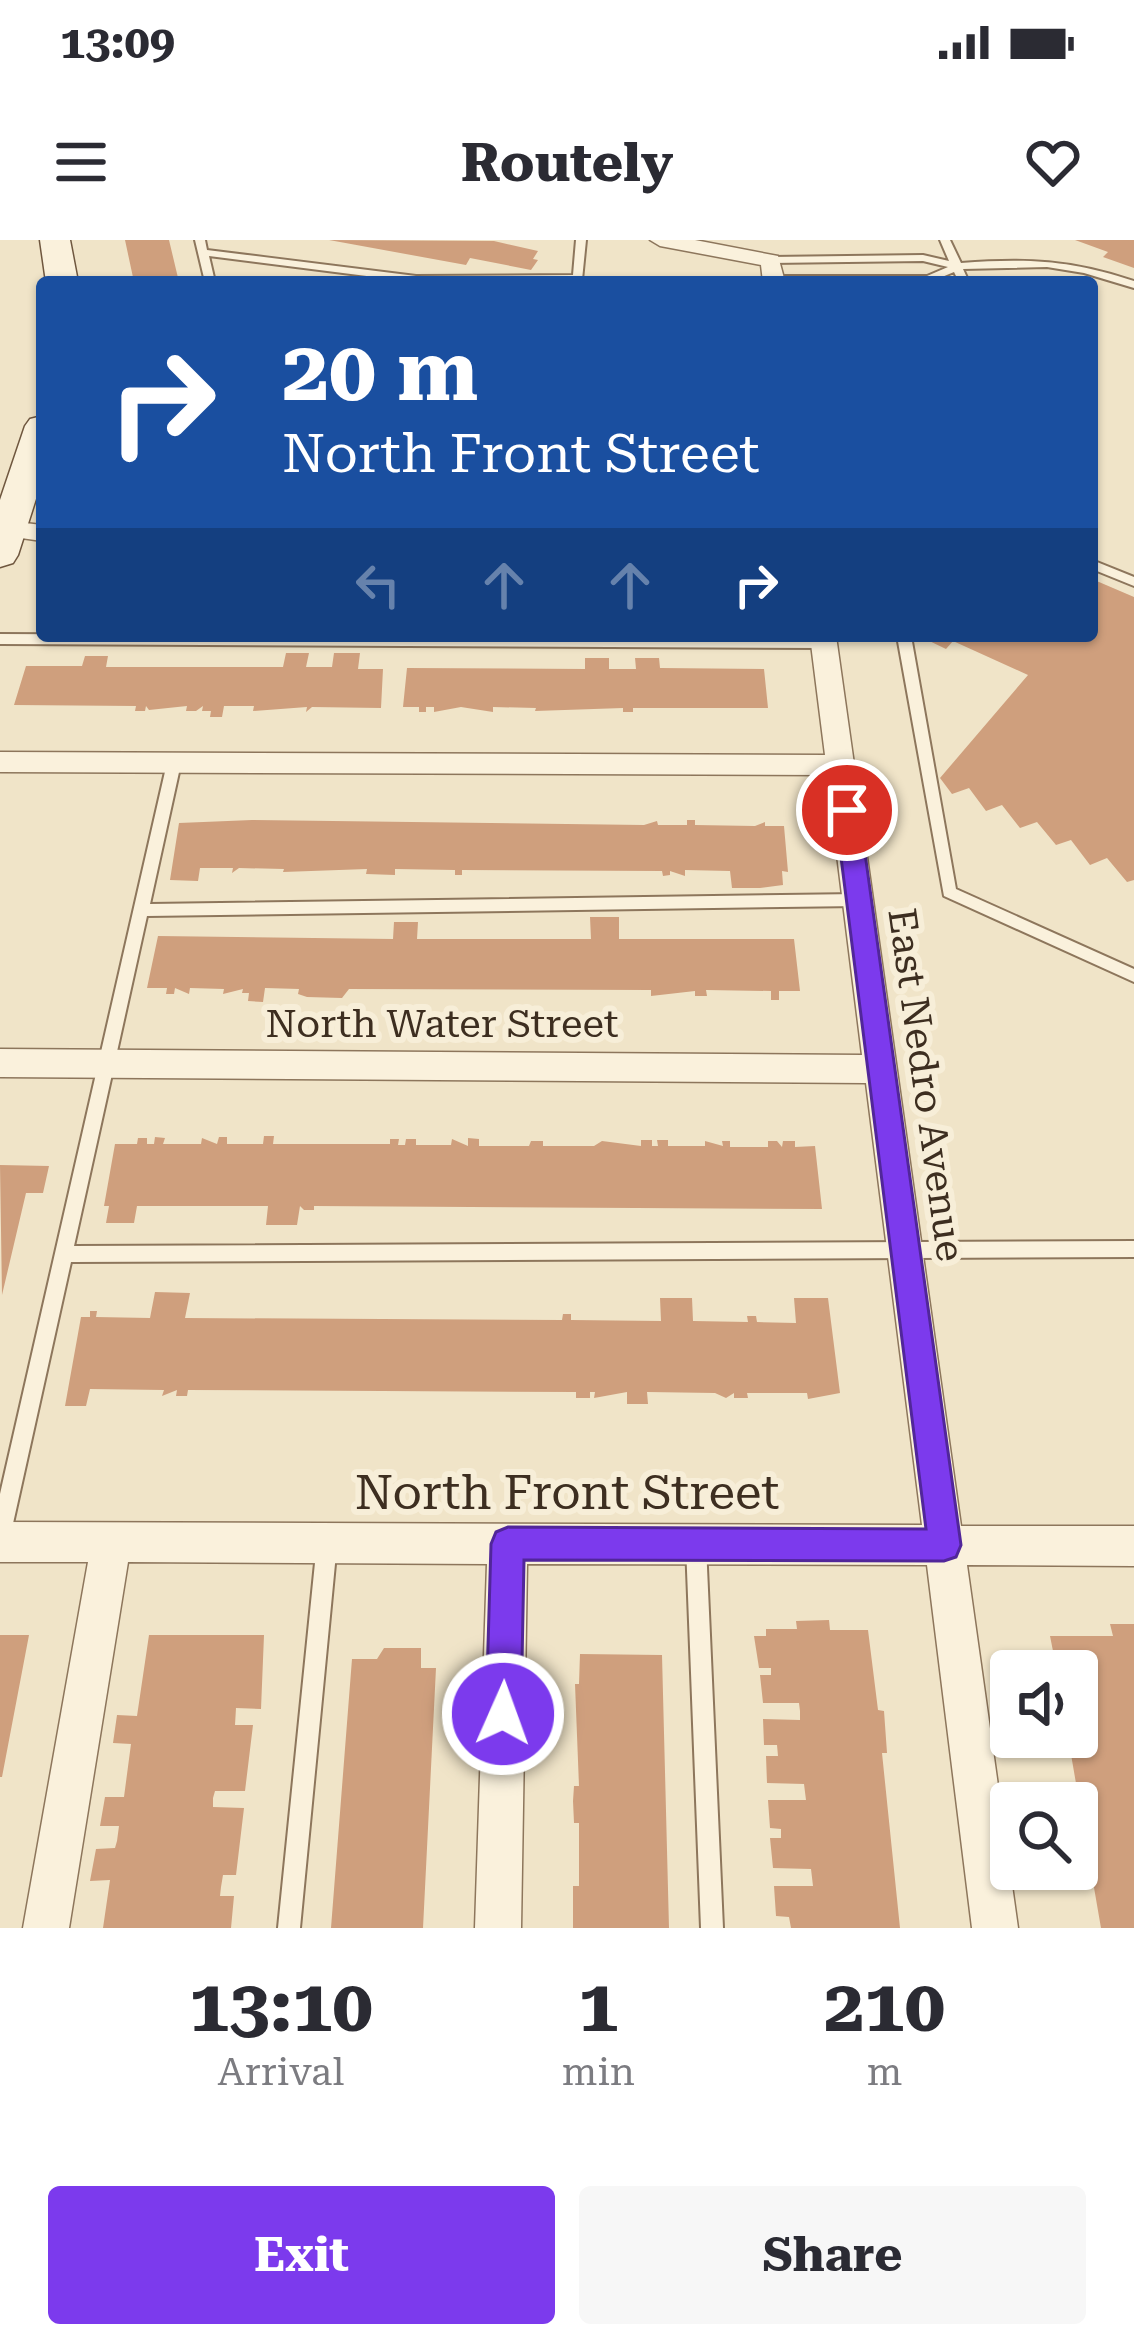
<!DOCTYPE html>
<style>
body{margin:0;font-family:"Roboto Serif",serif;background:#f7f7f7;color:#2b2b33;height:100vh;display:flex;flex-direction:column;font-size:45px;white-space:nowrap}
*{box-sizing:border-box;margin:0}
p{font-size:39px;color:#7c7c81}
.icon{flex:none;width:66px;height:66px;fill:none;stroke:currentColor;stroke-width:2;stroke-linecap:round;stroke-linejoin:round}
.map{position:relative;height:1688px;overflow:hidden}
.drawer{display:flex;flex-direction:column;background:#fff;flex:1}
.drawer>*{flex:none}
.guide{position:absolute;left:36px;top:36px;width:1062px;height:366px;border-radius:12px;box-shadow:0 3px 9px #0004;background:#1a4fa0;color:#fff;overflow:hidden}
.controls{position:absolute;left:990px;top:1410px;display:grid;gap:24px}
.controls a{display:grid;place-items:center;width:108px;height:108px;border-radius:12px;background:#fff;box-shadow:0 3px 9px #0004;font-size:60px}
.pin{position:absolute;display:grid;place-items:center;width:102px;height:102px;color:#fff;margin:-51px;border:6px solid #fff;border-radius:50%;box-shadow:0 3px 12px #0007}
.me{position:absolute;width:132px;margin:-66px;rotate:2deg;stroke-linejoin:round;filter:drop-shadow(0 0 9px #0008)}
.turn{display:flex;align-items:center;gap:42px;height:252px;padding:0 48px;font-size:54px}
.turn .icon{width:156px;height:156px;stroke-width:2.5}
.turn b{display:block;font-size:84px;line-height:102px}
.lanes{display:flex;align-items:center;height:114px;padding:0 48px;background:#0003;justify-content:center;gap:60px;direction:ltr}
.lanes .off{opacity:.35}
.eta{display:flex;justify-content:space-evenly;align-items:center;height:204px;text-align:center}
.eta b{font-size:72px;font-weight:700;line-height:84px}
.primary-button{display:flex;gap:24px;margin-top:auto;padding:24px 48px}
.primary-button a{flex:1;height:138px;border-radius:12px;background:#7c3aed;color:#fff;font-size:48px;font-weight:700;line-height:138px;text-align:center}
.primary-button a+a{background:#f7f7f7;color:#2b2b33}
.status{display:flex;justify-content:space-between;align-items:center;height:84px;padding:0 60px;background:#fff;direction:ltr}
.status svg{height:33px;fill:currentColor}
header{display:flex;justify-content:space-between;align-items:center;height:156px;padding:0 48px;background:#fff;font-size:54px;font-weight:700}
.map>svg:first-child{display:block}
</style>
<div class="status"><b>13:09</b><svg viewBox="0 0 49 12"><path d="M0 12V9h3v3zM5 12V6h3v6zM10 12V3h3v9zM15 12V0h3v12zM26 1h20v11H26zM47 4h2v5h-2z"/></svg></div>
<header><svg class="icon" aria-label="menu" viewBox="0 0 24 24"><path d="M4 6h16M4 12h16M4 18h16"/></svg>Routely<svg class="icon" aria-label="heart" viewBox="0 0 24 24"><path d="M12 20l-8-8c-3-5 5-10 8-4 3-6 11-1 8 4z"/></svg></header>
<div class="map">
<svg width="1134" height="1688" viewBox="0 0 1134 1688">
<rect width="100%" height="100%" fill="#f0e4c8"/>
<path fill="#cf9f7d" d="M125,0h44l10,42h-45z
M329,0l165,1 44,10 -5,8 5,1 -7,10 -61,-12 -4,7z
M1075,0h59v28l-31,-11 5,-5z
M1092,339l42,18v283l-7,2 -20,-24 -17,7 -19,-25 -15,5 -19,-23 -17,6 -18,-23 -16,6 -17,-23 -17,6 -12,-16 88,-103 -75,-34 -7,8 -27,-13h173z
M286,413h23l-3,14h26l2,-14h26l-2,16h25l-2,39 -69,-1 -6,5 1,-5 -54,4 1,-5h-30l-2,11h-12l1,-6h-9l1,-5 -7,5h-10l1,-5 -38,4 -3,-4 -1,5h-10l1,-5 -122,-1 12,-39h56l3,-10h23l-2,11h177z
M585,418h24v11h27l-1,-11h24l1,10 104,1 4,39h-135v4h-10v-4l-88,3 1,-3 -43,-1v5l-32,-5 -27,5v-5h-8v5h-7v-5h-16l4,-39 178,1z
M252,580l392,5 13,-4 1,4h29v-5h8v5l60,1 10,-4v4h19l4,46 -6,-1 1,14 -23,3h-28l-2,-17 -45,-1v6l-15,-5v4l-7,1 -1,-5 -200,-1v5h-7v-5l-60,-1v6l-29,-1 1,-5 -84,3 1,-3 -45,-1 -7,5 1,-5h-33l-2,13 -28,-1 9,-57z
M590,677h29v22h175l6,52h-21v9h-8v-9l-65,-1 1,6h-12v-5l-44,5v-6l-302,-1 -7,9 -35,-1 -9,-3 1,-5 -34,-1 -2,14 -15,-1 1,-8h-7l1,-4 -20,5 1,-5 -34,-1 -1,6 -14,-6 -1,6h-8l1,-6h-20l11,-52 235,3 1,-17h24l-1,17h174z
M264,896h10l-1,8h117v-5h9l-1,6h7l1,-6h10v6h35l1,-6 16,7v-8l11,1v7h50l2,-5h12v5h51l8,-5 39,5v-6h11v6h6l-1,-6h11v6h37v-5l18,5 -1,-5h8v6h38v-6h9l5,6 1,-6h12v6l20,-1 7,63 -508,-3v4h-10l-4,-4 -3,19h-31l2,-19h-131l-3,17h-28l3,-17h-5l11,-62h22l1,-6h9v6h7l1,-7 10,1 -2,6h38l1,-6 15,6 2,-7h8v7h36z
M0,925l49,1 -6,27h-17l-24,102z
M155,1052l35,1 -5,25 377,2 1,-6h8v6l90,1 -1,-23h32l1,23 55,1 -1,-6h9l1,6 39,1 -2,-25h34l12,95 -32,6 -1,-6h-60l1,5h-14v-5l-8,5 -11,-5 -68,-1 1,12h-21v-12l-33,6 1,-6h-5v6h-14v-6l-388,-2 -1,6h-11l1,-6 -15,6 2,-6 -74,-1 -4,17h-21l16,-89h9v-6h7l-1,6 54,1z
M829,1380l1,10h38l10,80 6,1 3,42h-5l18,175h-109l-2,-11 -13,-1 -2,-30h39l-2,-17 -38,-1 -3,-30h11v-9l-11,-1 -2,-28h38l-2,-16 -37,-1 -1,-27h12l-1,-11h-13l-1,-26 37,1v-9l-1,-8h-36l-3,-28h11v-7h-12l-5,-32h12v-7h31l-1,-8z
M1110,1384h24v304h-33l-33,-191h9v-66h-20l-7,-35h63z
M0,1395h29l-27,142h-2z
M149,1395h115l-3,74 -25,-1 -1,17h18l-8,66h-30l-2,7v9l31,1 -8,67h-13l-2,12 -1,9h14l-3,32h-128l7,-48 -20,1 6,-32 19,-1 2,-7 2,-15h-19l5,-29h19l7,-53 -18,-1 4,-28 20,1z
M384,1408h37v20h15l-13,260h-92l21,-269h25z
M580,1414l82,1 7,273h-96v-42h6v-63h-5l-1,-22 1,-15h5l-4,-102h4z"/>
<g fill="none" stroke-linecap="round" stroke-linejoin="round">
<defs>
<path id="lane" d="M195,0h10l2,10 209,26 157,-1 3,-35h10l-4,40 -168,2 -205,-26 6,26h-10z
M940,0h10l11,23c66,-5 110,-3 173,18v7l-50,-15 -37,-6 -84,2 6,13h-10l-5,-10 -24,10h-157l-4,-3 5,-3h153l21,-9 -25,-6 -152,2 -5,-3 5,-3 152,-2 26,6z
M1092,320l42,17v9l-42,-17z
M0,394l824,4 7,5 -7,5 -824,-4z
M897,396h14l45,253 178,80v13l-190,-86z
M174,518l7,5 -31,141 709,-10 8,6 -8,6 -712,10 -73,330 1060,-5v16l-1063,5 -61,275 -3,7 -7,3v-53l167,-731z
M327,1293l7,3 3,7 -37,385h-22l39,-385 3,-7z
M696,1295l7,3 3,7 17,383h-22l-15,-383 3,-7z"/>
<path id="street" d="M650,0h45l83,16 7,26h-22l-2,-17 -101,-19z
M8,281l34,4v16l-42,-6v-12z
M810,396h26l125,890h173v40l-167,-1 51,363h-46l-45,-363 -400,-1 -6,364h-46l12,-364 -359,-2 -59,366h-46l65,-366h-88v-40l922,3 -56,-442 -866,-6v-28l862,6 -35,-280 -827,-3v-20l825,3z"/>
<path id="secondary" d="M40,0h30l8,42h-32z
M42,176v64l-24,75 -5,8 -13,4v-67l25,-74 5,-7z"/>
</defs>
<use href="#lane" stroke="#8d765c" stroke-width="4"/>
<use href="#street" stroke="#8d765c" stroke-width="3"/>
<use href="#secondary" stroke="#6f573f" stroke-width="3"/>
<use href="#lane" fill="#faf1dc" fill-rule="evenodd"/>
<use href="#street" fill="#faf1dc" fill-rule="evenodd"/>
<use href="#secondary" fill="#faf1dc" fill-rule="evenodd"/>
</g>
<path fill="#7c3aed" stroke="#51269a" stroke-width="3" d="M847,561l12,9 102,735 -5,12 -12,4 -420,-1 -3,154 -5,13 -13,5 -12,-5 -5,-13 5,-170 5,-12 12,-5 418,2 -91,-719z"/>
<g text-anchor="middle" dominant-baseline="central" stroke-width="12" stroke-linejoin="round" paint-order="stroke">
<g font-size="39" fill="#3d2e20" stroke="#f7eed8">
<text x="442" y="784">North Water Street</text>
<text transform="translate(926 845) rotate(82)">East Nedro Avenue</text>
</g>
<g font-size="48" fill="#3d2e20" stroke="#f7eed8">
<text x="567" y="1253">North Front Street</text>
</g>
</g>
</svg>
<div class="controls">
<a><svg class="icon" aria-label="sound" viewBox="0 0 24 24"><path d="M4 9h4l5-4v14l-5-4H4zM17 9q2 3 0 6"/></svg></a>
<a><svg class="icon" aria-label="search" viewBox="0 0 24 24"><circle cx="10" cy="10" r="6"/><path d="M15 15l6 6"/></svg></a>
</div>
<div class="pin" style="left:847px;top:570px;background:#d93025"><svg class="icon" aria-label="arrive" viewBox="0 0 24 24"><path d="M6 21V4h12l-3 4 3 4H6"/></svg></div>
<svg class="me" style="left:503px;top:1474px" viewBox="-20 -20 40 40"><circle r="17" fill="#7c3aed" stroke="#fff" stroke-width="3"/><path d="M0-11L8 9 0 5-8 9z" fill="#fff"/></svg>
<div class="guide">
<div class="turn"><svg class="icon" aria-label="right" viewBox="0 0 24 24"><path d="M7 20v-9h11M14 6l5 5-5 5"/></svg><div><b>20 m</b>North Front Street</div></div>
<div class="lanes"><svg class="icon off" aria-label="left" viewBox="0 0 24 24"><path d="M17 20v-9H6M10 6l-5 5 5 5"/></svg><svg class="icon off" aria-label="ahead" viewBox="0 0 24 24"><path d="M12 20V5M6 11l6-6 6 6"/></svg><svg class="icon off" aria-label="ahead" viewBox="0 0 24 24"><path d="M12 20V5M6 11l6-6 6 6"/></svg><svg class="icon" aria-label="right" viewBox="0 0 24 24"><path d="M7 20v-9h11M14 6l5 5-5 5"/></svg></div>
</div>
</div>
<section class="drawer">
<div class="eta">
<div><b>13:10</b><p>Arrival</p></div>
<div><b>1</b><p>min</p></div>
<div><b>210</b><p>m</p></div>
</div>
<div class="primary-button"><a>Exit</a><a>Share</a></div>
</section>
